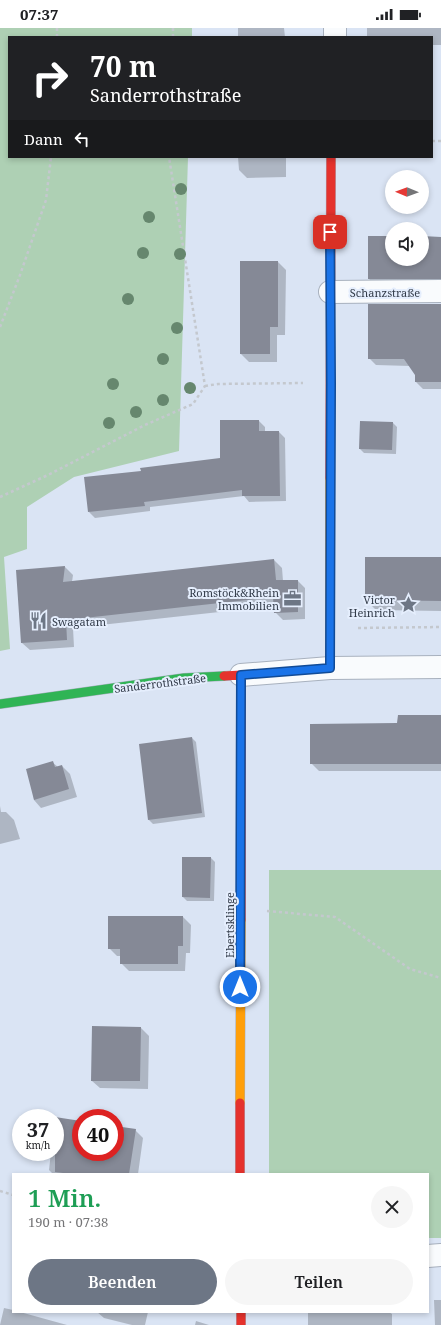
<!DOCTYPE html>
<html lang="de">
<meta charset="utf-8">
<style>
body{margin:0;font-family:"Noto Serif",serif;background:#f6f6f6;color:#202124;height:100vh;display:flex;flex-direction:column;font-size:15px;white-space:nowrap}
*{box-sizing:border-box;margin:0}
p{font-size:13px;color:#757577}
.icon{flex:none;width:22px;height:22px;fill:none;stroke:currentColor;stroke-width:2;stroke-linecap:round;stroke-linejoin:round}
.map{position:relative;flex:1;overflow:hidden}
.side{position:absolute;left:12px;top:1145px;width:417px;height:140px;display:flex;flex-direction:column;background:#fff;border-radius:0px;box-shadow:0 2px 6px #0003}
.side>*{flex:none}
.hud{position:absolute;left:8px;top:8px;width:425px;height:122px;border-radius:0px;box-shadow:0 2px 6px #0003;background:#202124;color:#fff;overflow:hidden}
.needle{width:26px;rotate:271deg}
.fabs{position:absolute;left:385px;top:142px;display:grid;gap:8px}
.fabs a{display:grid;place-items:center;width:44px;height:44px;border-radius:50%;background:#fff;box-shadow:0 2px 6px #0003;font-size:20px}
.speed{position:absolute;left:12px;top:1081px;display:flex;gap:8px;font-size:20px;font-weight:700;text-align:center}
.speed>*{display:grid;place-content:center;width:52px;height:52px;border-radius:50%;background:#fff;box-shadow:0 2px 6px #0003;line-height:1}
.speed small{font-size:10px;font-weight:400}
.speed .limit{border:6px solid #d22;background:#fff;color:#111}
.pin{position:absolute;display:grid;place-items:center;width:34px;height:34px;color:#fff;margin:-17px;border-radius:8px;box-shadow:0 2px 6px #0006}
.me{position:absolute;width:44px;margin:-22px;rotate:0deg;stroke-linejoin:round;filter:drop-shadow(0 0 3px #0008)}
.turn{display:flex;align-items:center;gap:14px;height:84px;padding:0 16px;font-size:18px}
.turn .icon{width:52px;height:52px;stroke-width:2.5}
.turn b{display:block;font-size:28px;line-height:34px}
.then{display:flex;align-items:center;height:38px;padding:0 16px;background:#0003;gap:8px;font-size:15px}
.round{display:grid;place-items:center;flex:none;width:42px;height:42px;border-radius:21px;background:#f6f6f6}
.summary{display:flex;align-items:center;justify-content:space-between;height:68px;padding:0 16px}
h1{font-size:24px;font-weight:600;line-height:30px;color:#1e9e55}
.button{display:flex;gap:8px;margin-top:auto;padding:8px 16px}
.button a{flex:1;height:46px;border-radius:24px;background:#6d7685;color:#fff;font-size:16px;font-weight:600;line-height:46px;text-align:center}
.button a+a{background:#f6f6f6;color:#202124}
.status{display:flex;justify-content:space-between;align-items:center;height:28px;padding:0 20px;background:#fff;direction:ltr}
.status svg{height:11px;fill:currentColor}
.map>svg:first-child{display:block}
</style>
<div class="status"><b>07:37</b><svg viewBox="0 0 49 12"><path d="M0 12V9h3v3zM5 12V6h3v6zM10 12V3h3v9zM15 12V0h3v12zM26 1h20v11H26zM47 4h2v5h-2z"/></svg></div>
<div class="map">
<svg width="441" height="1297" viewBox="0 0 441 1297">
<rect width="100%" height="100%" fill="#dae4f4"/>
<path fill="#aed0b4" d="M0,0h192v9h-183v120h179l-9,294 -105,26 -47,30v42l-23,8 6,92 -10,2z
M269,842h172v368h-13v-64h-159z"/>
<path fill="#0003" d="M238,0h46l1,9h-47z
M367,0h74v17h-9v-8h-65z
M238,129h48v20l-39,1 -8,-8z
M392,209v22h30v-22l19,1v47l-65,1 -7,-7z
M278,234l8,8 -1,65h-8v27h-28l-8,-8z
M441,276v85h-18l-7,-7v-8l-6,-8 -34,-1 -7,-7z
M259,393l6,6v5h14l6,6 1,63 -37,1 -5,-6 -94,11v4l-55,7 -6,-6 53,-40 79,-13z
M393,395l4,4 -1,27 -32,-1 -4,-4z
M441,530v53l-65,-1 -10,-10z
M274,532l8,8 1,13h15l7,7v31l-22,1 -8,-8v-6l-202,22 1,19 -44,3 -8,-7 -5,-72 48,-4 8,8 -1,7z
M441,688v55h-122l-8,-8 87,-39z
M192,710l4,4 9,75 -52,7 -4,-4z
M52,734l6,5 4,-1 8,8 7,23 -36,11 -7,-8 -3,-31z
M0,778l1,6h5l8,8 6,19 -20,5z
M183,830h28l4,4 -1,39h-27l-4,-4z
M183,889l8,8 -1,28h-4l-1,18h-56l-8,-8v-7h-4l-8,-8z
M141,1000l8,8 -1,53 -48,-1 -8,-7z
M81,1094v30h34v-25l20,3 8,8 -5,36h-85l-4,-4 2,-18h4v-25z
M434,1272h7v25h-6z
M4,1280l9,2v2h7l47,13h-67z
M97,1284h51l-3,13h-13l-28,-7z
M308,1284h81l3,2v11h-84z
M196,1293l13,4h-14z"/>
<path fill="#858996" d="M368,208h24v23h30v-23l19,1v42h-73z
M240,233h38v66h-8v27h-30z
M368,276h73v78h-26v-7l-11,-16h-36z
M220,392h39v11h20l1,65h-38v-6l-98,12 1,4 -57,6 -4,-35 57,-6 -1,-3 80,-10z
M360,393l33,1 -1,28 -33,-1z
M365,529h76v44l-76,-1z
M274,531l2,21h22v32l-24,1 -1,-16 -207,23 1,20 -46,3 -5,-73 49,-4 -2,16z
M398,687h43v49h-131v-40l87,-1z
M192,709l10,76 -54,7 -9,-76z
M53,733l2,6 7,-2 7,24 -35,11 -8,-31z
M182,829h29l-1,41 -28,-1z
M108,888h75v30h-5v18h-58v-15h-12z
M92,998l49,1 -1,54h-49z
M55,1089l26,4v31h34v-26l21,3 -7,45h-58l-16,-2z"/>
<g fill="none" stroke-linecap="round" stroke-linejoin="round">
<defs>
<path id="street" d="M335,9v-9
M330,264l111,-1
M241,647l89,-7 111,-1
M428,1228l13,-1"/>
<path id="fast" d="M0,676l184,-26 40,-2"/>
<path id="slow" d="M330,640v-190
M240,1075l1,-183"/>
<path id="jam" d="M330,450l1,-321
M224,648l17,-1v245
M240,1146v-71
M241,1284v13"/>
</defs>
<use href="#street" stroke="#a8b1be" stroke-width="24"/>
<use href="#fast" stroke="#a8b1be" stroke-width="10"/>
<use href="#slow" stroke="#a8b1be" stroke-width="10"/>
<use href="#jam" stroke="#a8b1be" stroke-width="10"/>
<path stroke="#c4c8ce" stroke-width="2.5" stroke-dasharray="3 3" stroke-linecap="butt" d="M57,0v9
M173,9v-9
M432,113h9
M0,299l20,-52 26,-75 5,-43
M205,358l13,-2 85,-1
M0,469l48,-22 97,-50 48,-21 12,-18 -36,-229
M358,600l83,-1
M267,883l68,6 75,52 31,9
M0,1163l13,4"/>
<use href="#street" stroke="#f9fbfd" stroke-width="22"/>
<use href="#fast" stroke="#30b455" stroke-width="9"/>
<use href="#slow" stroke="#ff9f0a" stroke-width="9"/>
<use href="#jam" stroke="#e5322d" stroke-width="9"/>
</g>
<g fill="#66876e">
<circle cx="181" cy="161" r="6"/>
<circle cx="149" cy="189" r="6"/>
<circle cx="143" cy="225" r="6"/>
<circle cx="180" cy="226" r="6"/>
<circle cx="128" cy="271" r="6"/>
<circle cx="177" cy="300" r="6"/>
<circle cx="163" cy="331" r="6"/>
<circle cx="113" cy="356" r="6"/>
<circle cx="190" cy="360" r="6"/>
<circle cx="163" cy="372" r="6"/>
<circle cx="136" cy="384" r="6"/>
<circle cx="109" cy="395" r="6"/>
</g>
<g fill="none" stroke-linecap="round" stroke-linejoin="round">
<defs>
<path id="route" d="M240,959l1,-312 89,-7 1,-285 -1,-151"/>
</defs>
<use href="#route" stroke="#114b97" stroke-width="10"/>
<use href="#route" stroke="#1a73e8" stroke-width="7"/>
</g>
<defs>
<symbol id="office-bare" viewBox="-9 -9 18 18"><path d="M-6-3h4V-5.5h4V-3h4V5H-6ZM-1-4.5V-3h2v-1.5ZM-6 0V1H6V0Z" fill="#6d7685" stroke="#e5eefd" stroke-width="2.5" paint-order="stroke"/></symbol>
<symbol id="sight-bare" viewBox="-9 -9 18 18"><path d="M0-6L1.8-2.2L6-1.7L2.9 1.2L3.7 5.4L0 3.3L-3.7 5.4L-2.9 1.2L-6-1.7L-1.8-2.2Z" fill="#6d7685" stroke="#e5eefd" stroke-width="2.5" paint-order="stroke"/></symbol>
<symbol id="restaurant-bare" viewBox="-9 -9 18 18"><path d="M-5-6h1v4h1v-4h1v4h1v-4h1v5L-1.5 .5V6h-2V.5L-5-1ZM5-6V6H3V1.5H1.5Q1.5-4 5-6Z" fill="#6d7685" stroke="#e5eefd" stroke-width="2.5" paint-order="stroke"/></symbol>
</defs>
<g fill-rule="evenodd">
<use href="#office-bare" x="280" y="558" width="25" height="25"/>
<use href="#sight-bare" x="396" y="564" width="25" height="25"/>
<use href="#restaurant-bare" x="26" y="580" width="25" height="25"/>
</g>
<g text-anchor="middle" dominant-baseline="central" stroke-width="4" stroke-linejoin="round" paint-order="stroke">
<g font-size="11" fill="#323b49" stroke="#e5eefd">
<text x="385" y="264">Schanzstraße</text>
<text transform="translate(160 655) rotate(-7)">Sanderrothstraße</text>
<text transform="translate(229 897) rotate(-90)">Ebertsklinge</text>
</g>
<g font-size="11" fill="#323b49" stroke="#e5eefd" text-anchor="end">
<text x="279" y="564">Romstöck&amp;Rhein<tspan x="279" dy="13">Immobilien</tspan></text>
<text x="395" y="571">Victor<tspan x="395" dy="13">Heinrich</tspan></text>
<text x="52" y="593" text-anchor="start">Swagatam</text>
</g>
</g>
</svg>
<div class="fabs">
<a><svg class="needle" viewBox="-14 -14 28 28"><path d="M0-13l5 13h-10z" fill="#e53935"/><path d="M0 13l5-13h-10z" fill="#757577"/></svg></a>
<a><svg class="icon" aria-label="sound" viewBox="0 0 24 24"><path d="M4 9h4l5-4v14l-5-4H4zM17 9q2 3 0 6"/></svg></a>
</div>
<div class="speed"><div>37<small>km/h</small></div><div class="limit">40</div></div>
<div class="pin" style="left:330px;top:204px;background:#d93025"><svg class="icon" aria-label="arrive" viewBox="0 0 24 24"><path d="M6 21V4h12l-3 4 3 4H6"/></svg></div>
<svg class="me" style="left:240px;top:959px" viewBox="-20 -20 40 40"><circle r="17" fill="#1a73e8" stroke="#fff" stroke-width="3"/><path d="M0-11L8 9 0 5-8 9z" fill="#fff"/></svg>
<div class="hud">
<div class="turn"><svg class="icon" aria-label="right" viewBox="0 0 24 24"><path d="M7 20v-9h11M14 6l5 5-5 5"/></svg><div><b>70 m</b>Sanderrothstraße</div></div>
<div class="then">Dann<svg class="icon" aria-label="left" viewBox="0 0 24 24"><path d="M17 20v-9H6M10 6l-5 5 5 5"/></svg></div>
</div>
<section class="side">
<div class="summary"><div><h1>1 Min.</h1><p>190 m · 07:38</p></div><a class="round"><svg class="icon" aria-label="close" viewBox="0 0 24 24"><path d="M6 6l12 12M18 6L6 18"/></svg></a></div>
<div class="button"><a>Beenden</a><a>Teilen</a></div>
</section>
</div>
